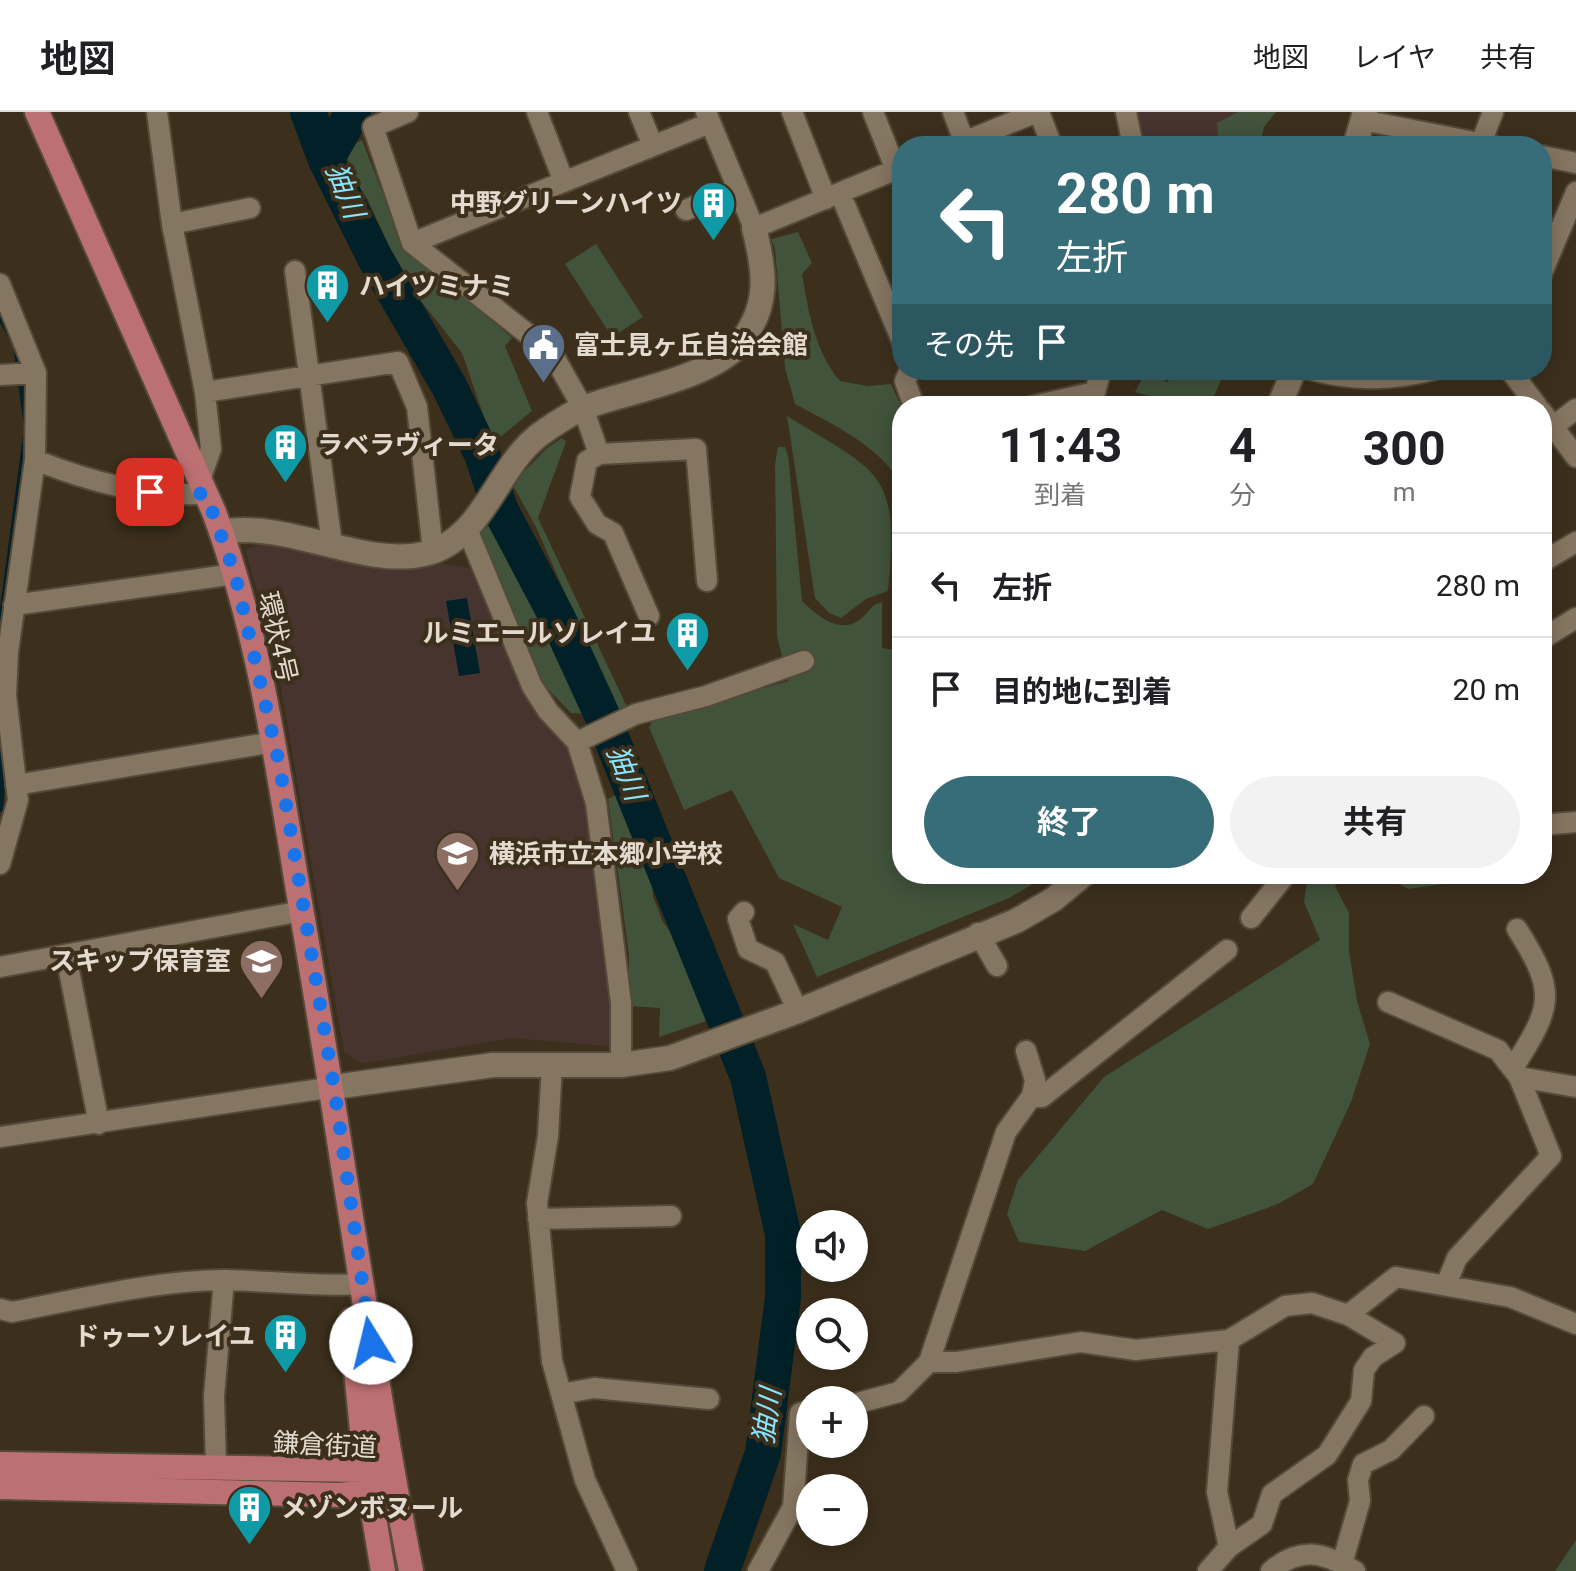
<!DOCTYPE html>
<html lang="ja">
<meta charset="utf-8">
<style>
body{margin:0;font-family:Roboto,"Noto Sans JP",sans-serif;background:#f2f2f2;color:#202124;height:100vh;display:flex;flex-direction:column;font-size:30px;white-space:nowrap}
*{box-sizing:border-box;margin:0}
p{font-size:26px;color:#757577}
.icon{flex:none;width:44px;height:44px;fill:none;stroke:currentColor;stroke-width:2;stroke-linecap:round;stroke-linejoin:round}
.map{position:relative;flex:1;overflow:hidden}
.drawer{position:absolute;left:892px;top:284px;width:660px;height:488px;display:flex;flex-direction:column;background:#fff;border-radius:32px;box-shadow:0 4px 20px #0003}
.drawer>*{flex:none}
.hud{position:absolute;left:892px;top:24px;width:660px;height:244px;border-radius:32px;box-shadow:0 4px 20px #0003;background:#376d78;color:#fff;overflow:hidden}
.controls{position:absolute;left:796px;top:1098px;display:grid;gap:16px}
.controls a{display:grid;place-items:center;width:72px;height:72px;border-radius:50%;background:#fff;box-shadow:0 4px 20px #0003;font-size:40px}
.pin{position:absolute;display:grid;place-items:center;width:68px;height:68px;color:#fff;margin:-34px;border-radius:16px;box-shadow:0 4px 12px #0006}
.me{position:absolute;width:88px;margin:-44px;rotate:351deg;stroke-linejoin:round;filter:drop-shadow(0 0 6px #0008)}
.turn{display:flex;align-items:center;gap:28px;height:168px;padding:0 32px;font-size:36px}
.turn .icon{width:104px;height:104px;stroke-width:2.5}
.turn b{display:block;font-size:56px;line-height:68px}
.then{display:flex;align-items:center;height:76px;padding:0 32px;background:#0003;gap:16px;font-size:30px}
.eta{display:flex;justify-content:space-evenly;align-items:center;height:136px;text-align:center}
.eta b{font-size:48px;font-weight:700;line-height:56px}
.primary-button{display:flex;gap:16px;margin-top:auto;padding:16px 32px}
.primary-button a{flex:1;height:92px;border-radius:48px;background:#376d78;color:#fff;font-size:32px;font-weight:700;line-height:92px;text-align:center}
.primary-button a+a{background:#f2f2f2;color:#202124}
ul{padding:0;list-style:none}
li{display:flex;align-items:center;gap:24px;height:104px;padding:0 32px;border-top:2px solid #e0e0e0}
li div{flex:1}
li b{display:block;font-size:30px}
li em{font-style:normal}
header{display:flex;align-items:center;gap:48px;box-sizing:border-box;height:112px;padding:0 40px;background:#fff;border-bottom:2px solid #e0e0e0}
header strong{font-size:38px}
nav{display:flex;gap:44px;margin-inline-start:auto;font-size:28px}
.map>svg:first-child{display:block}
</style>
<header>
<strong>地図</strong>
<nav><a>地図</a><a>レイヤ</a><a>共有</a></nav>
</header>
<div class="map">
<svg width="1576" height="1459" viewBox="0 0 1576 1459">
<rect width="100%" height="100%" fill="#3c2f1c"/>
<path fill="#47342e" d="M1135,0h103l-20,11 1,23h-78z
M281,425l188,31 11,9 93,172 11,32 34,266 -106,-9 -151,26 -17,-12 -70,-405 -29,-97z"/>
<path fill="#41533b" d="M1238,0h38l-12,15 -4,19h-41l-2,-23z
M362,28l40,103 110,95 -7,8 27,65 -39,32 -31,-90 -57,-72 -38,-83 -15,-22 -7,-28z
M798,120l14,31 -10,11c6,36 13,78 38,107l28,5 23,-2 11,24v86c-6,-41 -74,-72 -107,-90l-10,-36 -10,-119 -4,-10z
M596,132l47,73 -31,20 -47,-73z
M1173,258h52l-15,36h-52l2,-7 -25,-7 10,-19 23,9z
M787,304c96,59 112,55 101,175l-22,8 -25,19 -12,-5 -14,-15z
M562,326l4,4 -28,76 89,189 -10,4 -81,-184 -24,-43 35,-36z
M778,335h7l3,8 14,146c16,15 39,36 61,16 8,-8 8,-12 19,-15v46l20,3v223h148l-41,24 -192,79 -24,-53 35,16 14,-33 -63,-29 -47,-88 -48,20 -35,-83 4,-7 135,-39 -11,-45 -2,-172z
M493,409l67,122v15l28,56 -17,-1 -32,-33 -59,-146z
M618,682l19,35 13,36 3,31 10,26 31,42 18,55 -53,18 1,-29 -31,-2v-51l-21,-156z
M1308,762h43l-16,12 14,27v38l8,50 13,43 -19,58 -38,82 -35,20 -70,25 -46,-19 -77,41 -66,-9 -12,-28 11,-34 86,-103 216,-137 -16,-38z
M1376,762h82l-1,8 -48,7z
M1576,1428v31h-21z"/>
<path fill="#012027" d="M467,486l13,75 -21,3 -13,-75z"/>
<g fill="none" stroke-linecap="round" stroke-linejoin="round">
<path stroke="#012027" stroke-width="6" d="M349,0l2,2
M0,204l10,18
M0,519l27,-203 -10,-77
M0,637l3,29 -3,31"/>
<path stroke="#012027" stroke-width="36" d="M308,0l18,48
M353,0l-27,48 49,98 74,128 33,68 18,55 58,110 44,96 146,362 35,157v63l-20,156 -41,118"/>
<defs>
<path id="street" d="M157,0l15,112 33,168 6,57 -11,31
M408,0l-35,15 39,116 140,110 31,55 16,46 97,-5 11,132
M537,0l27,70
M639,0l14,34
M706,0l48,116 148,-61
M792,0l34,87
M873,0l23,58
M953,0l13,34
M1039,0l13,34
M1126,0l7,34
M1362,8l132,26
M954,34l83,-34
M1480,34l13,-34
M1542,44l34,7
M840,81l62,148
M686,98l51,-22
M172,112l78,-16
M412,131l298,-120
M295,159l37,273
M1542,161l34,-81
M0,172l36,89 -1,87 -27,192 -2,43 12,105 -18,64
M910,258l-5,11 9,25
M1312,258c40,11 80,11 121,0
M1510,258l27,36
M0,263l36,-2
M205,280l193,-30 19,45 16,144
M1033,294l62,-14 6,-22
M1542,300l34,45
M1542,323l34,-26
M599,342l-12,7 -7,36 17,27 16,9 36,83
M35,348c56,22 110,37 171,34
M467,417l65,157 16,25 29,31 19,61 25,200v62
M1542,450l34,-20
M14,493l221,-31
M1542,527l34,-21
M577,630l59,-28 70,-18 98,-35
M16,673l258,-43
M1542,713l34,-3
M744,800l-6,7 10,30 27,13 23,49
M1251,806l35,-44
M978,821l19,33
M66,843l33,169
M0,855l302,-56
M1388,890l110,48 21,27 32,79 -94,102 -11,27
M1026,939l9,29 -3,16
M552,952l-4,72 -11,67 15,158 33,119 42,91
M1513,956c40,-62 44,-76 4,-139
M1519,965l57,10
M0,1025l334,-50
M538,1107l133,-3
M0,1197l12,3c67,-13 147,-32 214,-32 45,1 89,7 135,4
M1229,1228l-12,152 12,55
M929,1250h27l125,-20 55,8 93,-10 56,-34 27,-3 36,12 48,-38 114,20 66,27
M561,1282l33,-6 115,11
M854,1292l45,-12 30,-30 77,-230 26,-36 10,1 185,-147
M216,1355l-2,-71 10,-116
M1342,1452l18,-63 -2,-21 5,-16 28,-14 33,-34
M758,1459l35,-64 7,-94 10,-2
M1208,1459l21,-24 33,-23 10,-30 55,-39 34,-54 3,-31 9,-13 22,-14 -47,-28
M1271,1459c29,-25 52,-19 84,0"/>
<path id="secondary" d="M1355,34l10,-34
M1279,294l15,-36
M221,420c68,-12 141,36 203,22 59,-13 72,-86 115,-119 14,-10 31,-22 47,-28 42,-16 127,-29 155,-65 29,-37 24,-71 13,-114
M334,975l159,-22h128l49,-7 128,-47 218,-90 38,-22 30,-25"/>
<path id="primary" d="M37,0l177,400c48,129 65,267 88,402 38,218 67,439 109,657
M351,1208l15,150 17,101
M0,1352l366,6 28,8
M0,1375l340,8 29,-3 25,-14"/>
</defs>
<use href="#street" stroke="#554a3a" stroke-width="24"/>
<use href="#secondary" stroke="#554a3a" stroke-width="28"/>
<use href="#primary" stroke="#554a3a" stroke-width="28"/>
<use href="#street" stroke="#857661" stroke-width="20"/>
<use href="#secondary" stroke="#857661" stroke-width="24"/>
<use href="#primary" stroke="#bd7072" stroke-width="24"/>
</g>
<g fill="none" stroke-linecap="round" stroke-linejoin="round">
<path stroke="#1a73e8" stroke-width="14" stroke-dasharray="0 25.2" d="M150,380l56,2 29,80 44,189 55,324 37,256"/>
</g>
<defs>
<symbol id="building-pin" viewBox="-11 -11 22 30"><path d="M0 17L-7.5 6A9.5 9.5 0 1 1 7.5 6Z" fill="#0f9aa8" stroke="#3c2f1c"/><path d="M-4-6H4V6H1V3H-1V6H-4ZM-2.5-4.3h1.7v1.8h-1.7ZM.8-4.3h1.7v1.8H.8ZM-2.5-1h1.7V.8h-1.7ZM.8-1h1.7V.8H.8Z" fill="#fff"/></symbol>
<symbol id="civic-pin" viewBox="-11 -11 22 30"><path d="M0 17L-7.5 6A9.5 9.5 0 1 1 7.5 6Z" fill="#5c6f8a" stroke="#3c2f1c"/><path d="M-.6-6.5H3V-4.5H.6V-3L4-1V1h2V6H-6V1h2V-1L-.6-3ZM-1.2 2.5V6h2.4V2.5Z" fill="#fff"/></symbol>
<symbol id="school-pin" viewBox="-11 -11 22 30"><path d="M0 17L-7.5 6A9.5 9.5 0 1 1 7.5 6Z" fill="#8d6e63" stroke="#3c2f1c"/><path d="M0-5L7-2L0 1L-7-2ZM-4 1L0 2.5L4 1V4Q0 6-4 4Z" fill="#fff"/></symbol>
</defs>
<g fill-rule="evenodd">
<use href="#building-pin" x="688" y="66" width="51" height="69"/>
<use href="#building-pin" x="302" y="148" width="51" height="69"/>
<use href="#civic-pin" x="518" y="208" width="51" height="69"/>
<use href="#building-pin" x="260" y="308" width="51" height="69"/>
<use href="#building-pin" x="662" y="496" width="51" height="69"/>
<use href="#school-pin" x="432" y="716" width="51" height="69"/>
<use href="#school-pin" x="236" y="824" width="51" height="69"/>
<use href="#building-pin" x="260" y="1198" width="51" height="69"/>
<use href="#building-pin" x="224" y="1370" width="51" height="69"/>
</g>
<g text-anchor="middle" dominant-baseline="central" stroke-width="8" stroke-linejoin="round" paint-order="stroke">
<g font-size="26" font-weight="bold" fill="#e3dbcf" stroke="#3c2f1c" text-anchor="start">
<text x="682" y="91" text-anchor="end">中野グリーンハイツ</text>
<text x="359" y="174">ハイツミナミ</text>
<text x="574" y="233">富士見ヶ丘自治会館</text>
<text x="317" y="333">ラベラヴィータ</text>
<text x="656" y="521" text-anchor="end">ルミエールソレイユ</text>
<text x="489" y="742">横浜市立本郷小学校</text>
<text x="231" y="849" text-anchor="end">スキップ保育室</text>
<text x="255" y="1224" text-anchor="end">ドゥーソレイユ</text>
<text x="281" y="1396">メゾンボヌール</text>
</g>
<g font-size="26" fill="#e3dbcf" stroke="#3c2f1c">
<text transform="translate(278 525) rotate(77)">環状4号</text>
<text transform="translate(325 1333) rotate(3)">鎌倉街道</text>
</g>
<g font-size="28" font-style="italic" fill="#87e5fe" stroke="#3c2f1c">
<text transform="translate(345 79) rotate(68)">㹨川</text>
<text transform="translate(626 661) rotate(68)">㹨川</text>
<text transform="translate(767 1304) rotate(-82)">㹨川</text>
</g>
</g>
</svg>
<div class="controls">
<a><svg class="icon" aria-label="sound" viewBox="0 0 24 24"><path d="M4 9h4l5-4v14l-5-4H4zM17 9q2 3 0 6"/></svg></a>
<a><svg class="icon" aria-label="search" viewBox="0 0 24 24"><circle cx="10" cy="10" r="6"/><path d="M15 15l6 6"/></svg></a>
<a>+</a>
<a>−</a>
</div>
<div class="pin" style="left:150px;top:380px;background:#d93025"><svg class="icon" aria-label="arrive" viewBox="0 0 24 24"><path d="M6 21V4h12l-3 4 3 4H6"/></svg></div>
<svg class="me" style="left:371px;top:1231px" viewBox="-20 -20 40 40"><circle r="19" fill="#fff"/><path d="M0-13L10 11 0 6-10 11z" fill="#1a73e8"/></svg>
<div class="hud">
<div class="turn"><svg class="icon" aria-label="left" viewBox="0 0 24 24"><path d="M17 20v-9H6M10 6l-5 5 5 5"/></svg><div><b>280 m</b>左折</div></div>
<div class="then">その先<svg class="icon" aria-label="arrive" viewBox="0 0 24 24"><path d="M6 21V4h12l-3 4 3 4H6"/></svg></div>
</div>
<section class="drawer">
<div class="eta">
<div><b>11:43</b><p>到着</p></div>
<div><b>4</b><p>分</p></div>
<div><b>300</b><p>m</p></div>
</div>
<ul>
<li><svg class="icon" aria-label="left" viewBox="0 0 24 24"><path d="M17 20v-9H6M10 6l-5 5 5 5"/></svg><div><b>左折</b></div><em>280 m</em></li>
<li><svg class="icon" aria-label="arrive" viewBox="0 0 24 24"><path d="M6 21V4h12l-3 4 3 4H6"/></svg><div><b>目的地に到着</b></div><em>20 m</em></li>
</ul>
<div class="primary-button"><a>終了</a><a>共有</a></div>
</section>
</div>
